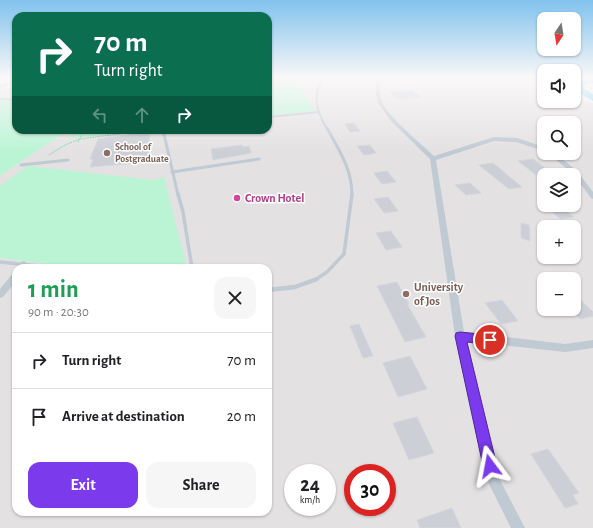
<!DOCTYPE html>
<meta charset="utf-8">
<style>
body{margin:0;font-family:"Alegreya Sans",sans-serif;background:#f6f6f6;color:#202124;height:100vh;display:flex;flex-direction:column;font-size:15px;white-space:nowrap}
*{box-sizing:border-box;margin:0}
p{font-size:13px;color:#757577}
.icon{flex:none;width:22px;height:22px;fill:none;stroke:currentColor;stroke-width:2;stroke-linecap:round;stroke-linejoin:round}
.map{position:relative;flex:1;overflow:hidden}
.side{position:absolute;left:12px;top:264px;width:260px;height:252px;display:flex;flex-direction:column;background:#fff;border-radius:12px;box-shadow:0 1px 3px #0004}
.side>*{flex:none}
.banner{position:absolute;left:12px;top:12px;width:260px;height:122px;border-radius:12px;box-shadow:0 1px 3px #0004;background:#0b6e4f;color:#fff;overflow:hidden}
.needle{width:26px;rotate:192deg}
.buttons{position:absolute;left:537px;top:12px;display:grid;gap:8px}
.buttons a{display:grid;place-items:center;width:44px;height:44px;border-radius:8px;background:#fff;box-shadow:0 1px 3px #0004;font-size:20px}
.speed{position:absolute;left:284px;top:464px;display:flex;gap:8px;font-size:20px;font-weight:700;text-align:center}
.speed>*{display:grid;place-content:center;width:52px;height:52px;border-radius:50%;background:#fff;box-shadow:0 1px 3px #0004;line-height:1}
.speed small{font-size:10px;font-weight:400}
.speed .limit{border:6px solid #d22;background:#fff;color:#111}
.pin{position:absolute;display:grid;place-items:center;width:34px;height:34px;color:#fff;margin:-17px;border:2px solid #fff;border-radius:50%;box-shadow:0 1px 4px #0007}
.me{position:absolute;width:44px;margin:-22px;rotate:347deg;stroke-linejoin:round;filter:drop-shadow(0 0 3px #0008)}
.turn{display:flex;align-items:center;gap:14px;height:84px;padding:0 16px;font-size:18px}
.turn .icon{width:52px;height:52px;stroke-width:2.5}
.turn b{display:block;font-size:28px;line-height:34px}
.lanes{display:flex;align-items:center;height:38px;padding:0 16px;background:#0003;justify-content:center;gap:20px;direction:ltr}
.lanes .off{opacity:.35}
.round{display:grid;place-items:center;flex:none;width:42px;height:42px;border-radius:12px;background:#f6f6f6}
.headline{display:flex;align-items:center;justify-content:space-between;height:68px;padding:0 16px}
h1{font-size:24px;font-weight:700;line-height:30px;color:#1e9e55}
.button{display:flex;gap:8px;margin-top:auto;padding:8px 16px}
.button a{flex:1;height:46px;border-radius:12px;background:#7c3aed;color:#fff;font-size:16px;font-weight:700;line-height:46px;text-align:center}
.button a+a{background:#f6f6f6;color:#202124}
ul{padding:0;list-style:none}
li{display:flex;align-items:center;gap:12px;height:56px;padding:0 16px;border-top:1px solid #e0e0e0}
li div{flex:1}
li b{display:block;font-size:15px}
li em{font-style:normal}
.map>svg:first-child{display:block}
</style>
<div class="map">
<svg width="593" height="528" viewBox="0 0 593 528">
<rect width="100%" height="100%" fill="#f3f0f0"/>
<path fill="#e4e1e2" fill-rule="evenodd" d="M0,78h16v52h252v-52h276v23h30v-5l19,7v425h-593zM544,123h30v30h-30zM544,175h30v30h-30zM544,227h30v30h-30zM16,268h252v244h-252zM544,279h30v30h-30zM293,473h34v34h-34zM353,473h34v34h-34z"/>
<path fill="#bbf4d5" d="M268,78h27l20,33 -47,4z
M0,100l16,1v29h52l-68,46z
M78,130h84l-95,8z
M28,166l125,14 11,-3 23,91h-108l-79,-10v-72z"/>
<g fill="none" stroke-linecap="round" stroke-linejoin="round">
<path fill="#84d7f5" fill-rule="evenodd" d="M593,78v5h-7l-3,5 10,6v7l-19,-11 6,-11z"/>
</g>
<path fill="#cccfd6" stroke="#d4d6dc" d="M412,90l8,7 -23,2 -7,-7z
M354,123l6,8 -10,1 -5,-8z
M150,132l-3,30 -57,5 3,-8h-3l8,-20z
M242,145l1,2 6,-1 2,7 -38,7 -2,-11z
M370,145l6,8 -12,2 -7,-9z
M533,159l11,8v14l-26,-20z
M493,163l29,24 -13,2 -30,-24z
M387,171l9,11 -14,2 -8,-11z
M470,183l3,3 8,7 -15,2 -11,-10z
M388,197l10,14 -14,2 -10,-14z
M559,205l15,12 -13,2 -15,-12z
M521,223l8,2 1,16 -9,-3z
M391,231l11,16 -16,3 -10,-17z
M397,282l12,22h-2l19,33 -21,5 -28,-56z
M574,294l19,18v4l-13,3 -6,-6z
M502,300l16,21 -17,3 -16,-21z
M359,324l14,32 -10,2 -13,-32z
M410,356l17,33 -29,8 -15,-34z
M417,417l17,36 -25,7 -16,-37z
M548,449l31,44 -6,2 5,9 -13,4 -34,-54z
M452,508l9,20h-41l-3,-8z"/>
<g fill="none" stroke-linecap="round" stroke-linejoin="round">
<path stroke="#6fd6aa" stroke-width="1" stroke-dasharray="1.5 1" stroke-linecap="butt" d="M78,142l6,-12
M49,155l16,-10 15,-6 69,-9"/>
<path stroke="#c0cad3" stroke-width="2" d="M323,78c-11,19 -7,32 4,51
M0,86l16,-5
M0,99l16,1
M268,117l50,-5"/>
<path stroke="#c0cad3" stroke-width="3" d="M327,128c12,22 25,41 25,67
M163,130l15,65
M21,165l47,-5
M172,172l87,-13"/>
<path stroke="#c0cad3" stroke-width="3.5" d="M178,194l5,18 9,56
M0,262l57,6
M315,280l12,-8 17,-18 8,-60"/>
<path stroke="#c0cad3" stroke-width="4.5" d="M268,290l27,-3 22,-8"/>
<path fill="#c0cad3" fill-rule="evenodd" d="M376,78h4c0,8 -1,17 2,25 8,15 38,40 52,53l60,-19 23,1 27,9v4l-28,-9 -22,-1 -58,19 28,172 101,12 28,-4v8l-28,4 -99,-11 33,137 26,50h-14l-24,-48 -32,-144 -25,-177 -39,-38 -13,-18 -2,-8z
M548,153h7l22,18 16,21v7l-2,-1 -18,-24z
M24,261l4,3 -3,4h-8l4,-6z
M16,272v9l-13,16 -3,1v-9l13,-16z"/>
</g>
<linearGradient id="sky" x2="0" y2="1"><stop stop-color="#80c2ed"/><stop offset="0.51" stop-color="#faf8f8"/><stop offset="1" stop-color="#faf8f8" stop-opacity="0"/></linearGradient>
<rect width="593" height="152" fill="url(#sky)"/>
<path fill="#7c3aed" stroke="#51269a" d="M460,332l30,3 4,1 1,4 -1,3 -4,2 -23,-3 30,124 -2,5 -5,2 -5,-2 -2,-5 -28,-130 1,-3z"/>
<g fill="#8d6e63" stroke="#fff" stroke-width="1.5">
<circle cx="107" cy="153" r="4"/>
<circle cx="406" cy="294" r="4"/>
</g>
<circle fill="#d1479c" stroke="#fff" stroke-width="1.5" cx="237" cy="198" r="4"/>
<g text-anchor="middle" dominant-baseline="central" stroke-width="3" stroke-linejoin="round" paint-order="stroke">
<g font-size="10" font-weight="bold" fill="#785e54" stroke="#fff" text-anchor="start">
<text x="115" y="147">School of<tspan x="115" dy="12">Postgraduate</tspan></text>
</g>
<g font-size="12" font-weight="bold" fill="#b23c85" stroke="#fff" text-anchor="start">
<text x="245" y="198">Crown Hotel</text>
</g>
<g font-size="12" font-weight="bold" fill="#785e54" stroke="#fff" text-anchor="start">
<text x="414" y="287">University<tspan x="414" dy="14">of Jos</tspan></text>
</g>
</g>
</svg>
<div class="buttons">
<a><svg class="needle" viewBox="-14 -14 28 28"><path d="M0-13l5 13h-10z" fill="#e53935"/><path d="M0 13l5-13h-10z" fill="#757577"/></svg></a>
<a><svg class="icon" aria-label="sound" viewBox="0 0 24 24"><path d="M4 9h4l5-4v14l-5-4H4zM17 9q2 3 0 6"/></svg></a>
<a><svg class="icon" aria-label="search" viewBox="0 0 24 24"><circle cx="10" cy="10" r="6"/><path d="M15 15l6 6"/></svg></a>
<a><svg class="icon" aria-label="layers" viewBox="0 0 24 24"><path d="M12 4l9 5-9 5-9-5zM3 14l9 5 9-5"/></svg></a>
<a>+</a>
<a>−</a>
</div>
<div class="speed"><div>24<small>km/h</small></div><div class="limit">30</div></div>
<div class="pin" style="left:490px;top:340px;background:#d93025"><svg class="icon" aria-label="arrive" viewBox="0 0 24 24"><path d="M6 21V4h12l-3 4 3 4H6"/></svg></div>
<svg class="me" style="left:490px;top:466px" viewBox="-20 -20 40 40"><path d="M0-17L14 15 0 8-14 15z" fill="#7c3aed" stroke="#fff" stroke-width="4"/></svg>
<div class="banner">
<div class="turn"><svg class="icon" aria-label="right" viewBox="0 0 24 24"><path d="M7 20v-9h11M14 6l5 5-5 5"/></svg><div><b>70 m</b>Turn right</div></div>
<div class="lanes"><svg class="icon off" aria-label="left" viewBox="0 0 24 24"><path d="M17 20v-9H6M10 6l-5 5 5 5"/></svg><svg class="icon off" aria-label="ahead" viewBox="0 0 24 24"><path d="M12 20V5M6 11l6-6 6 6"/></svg><svg class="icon" aria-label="right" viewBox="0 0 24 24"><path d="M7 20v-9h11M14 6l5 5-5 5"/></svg></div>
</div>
<section class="side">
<div class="headline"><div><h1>1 min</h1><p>90 m · 20:30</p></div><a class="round"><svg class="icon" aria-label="close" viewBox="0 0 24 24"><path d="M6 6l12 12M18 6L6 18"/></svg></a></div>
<ul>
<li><svg class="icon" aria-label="right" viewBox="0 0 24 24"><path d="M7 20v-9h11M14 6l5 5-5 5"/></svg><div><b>Turn right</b></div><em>70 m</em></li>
<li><svg class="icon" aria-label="arrive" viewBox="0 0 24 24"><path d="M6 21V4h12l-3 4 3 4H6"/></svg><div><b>Arrive at destination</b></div><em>20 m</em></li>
</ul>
<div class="button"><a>Exit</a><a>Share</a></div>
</section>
</div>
